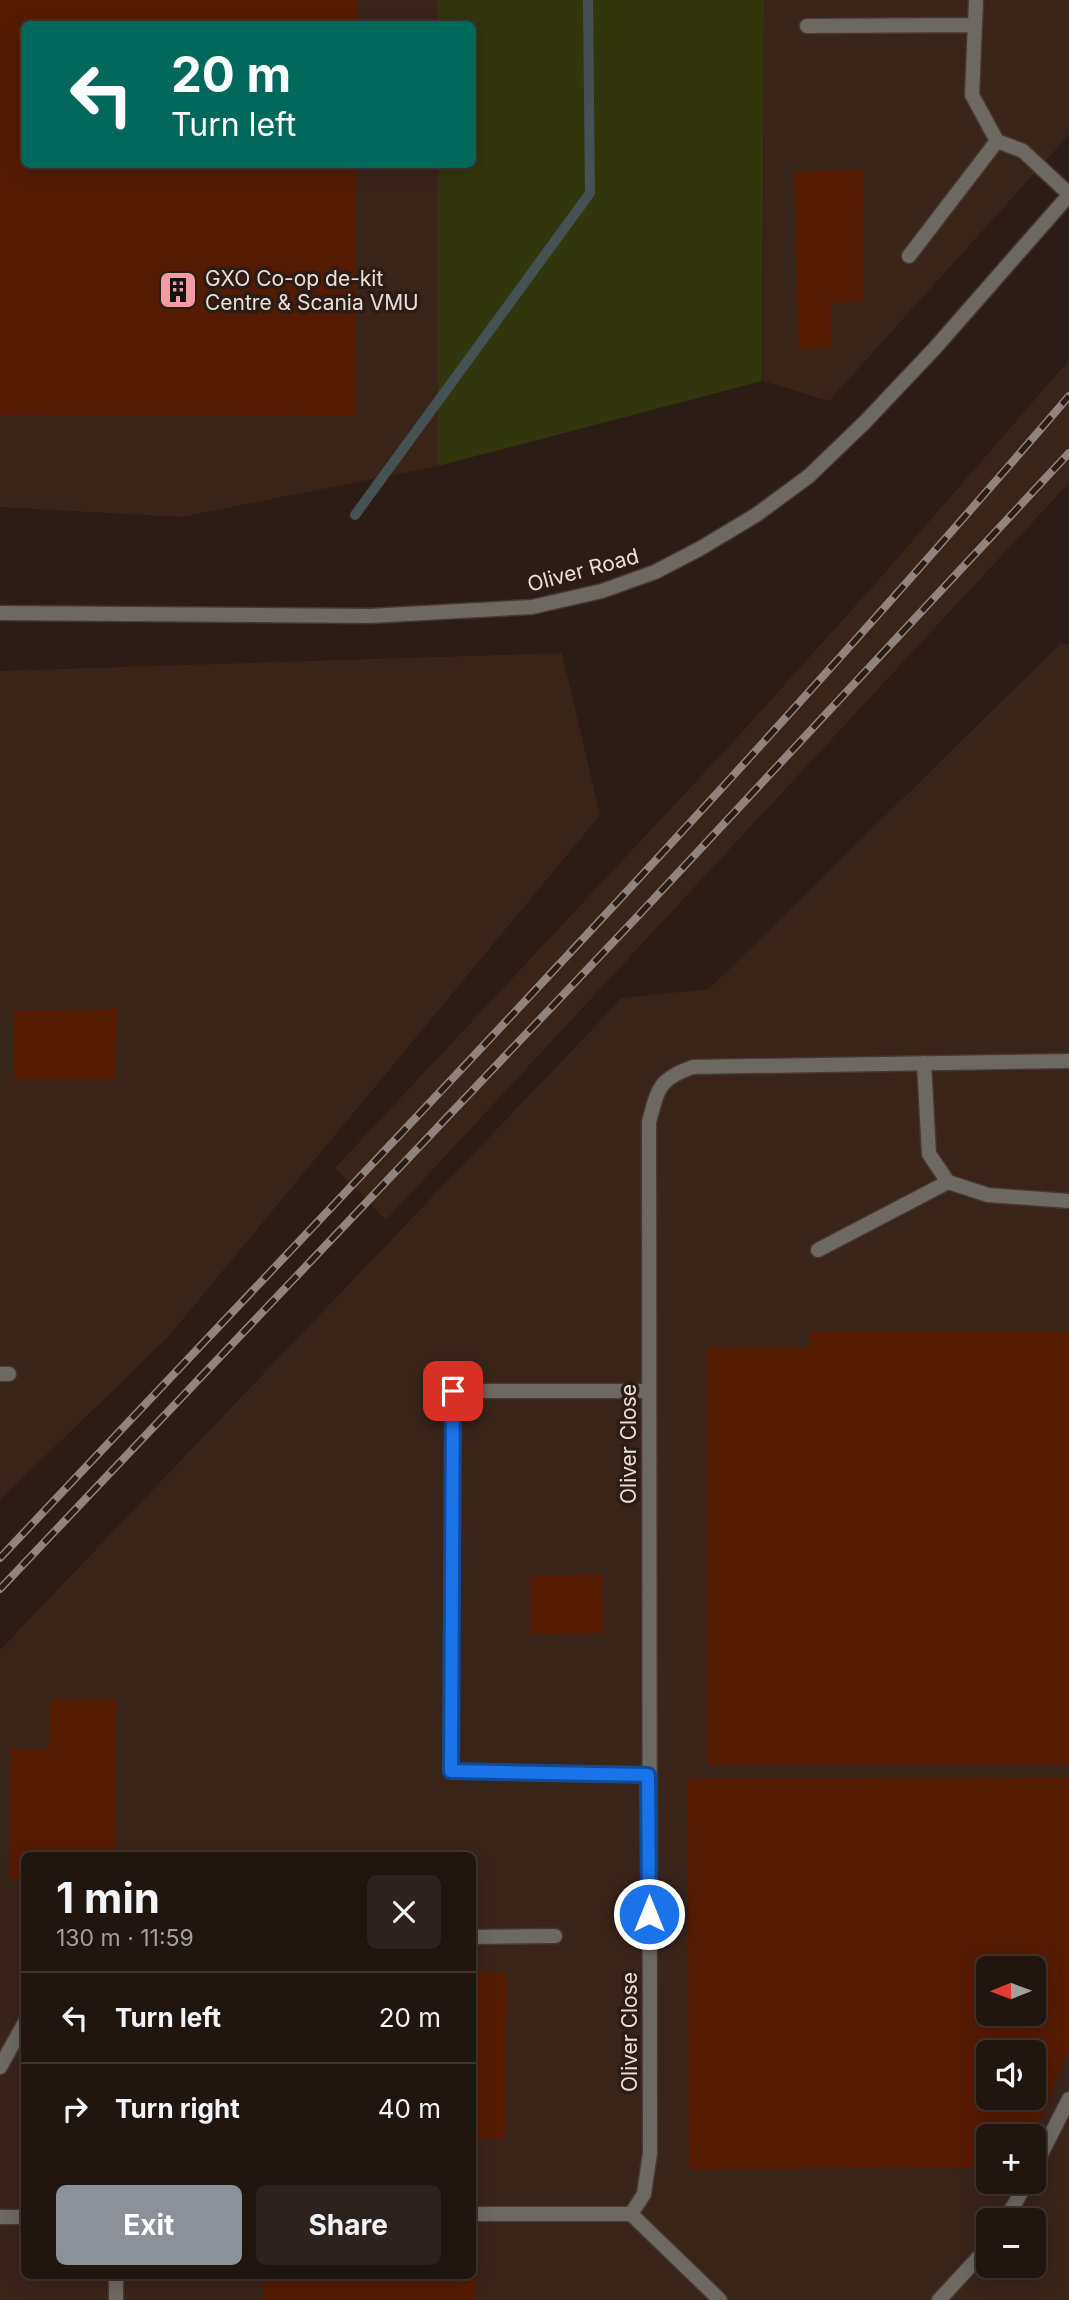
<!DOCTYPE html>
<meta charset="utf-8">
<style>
body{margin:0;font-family:Inter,sans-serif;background:#2d221e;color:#f1f3f6;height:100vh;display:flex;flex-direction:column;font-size:26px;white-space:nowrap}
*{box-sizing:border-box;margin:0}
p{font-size:23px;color:#a29f9f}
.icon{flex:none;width:38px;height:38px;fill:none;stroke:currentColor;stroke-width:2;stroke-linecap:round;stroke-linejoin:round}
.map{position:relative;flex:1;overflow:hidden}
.side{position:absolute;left:21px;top:1852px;width:455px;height:427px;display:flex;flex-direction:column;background:#211510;border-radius:10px;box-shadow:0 4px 18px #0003,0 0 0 2px #3e3430}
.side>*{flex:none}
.hud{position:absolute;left:21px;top:21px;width:455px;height:147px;border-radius:10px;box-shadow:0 4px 18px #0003,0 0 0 2px #3e3430;background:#00695c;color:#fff;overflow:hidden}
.needle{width:46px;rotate:269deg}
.fabs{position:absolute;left:976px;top:1956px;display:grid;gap:14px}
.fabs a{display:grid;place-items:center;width:70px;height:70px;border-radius:10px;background:#211510;box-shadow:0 4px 18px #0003,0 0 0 2px #3e3430;font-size:35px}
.pin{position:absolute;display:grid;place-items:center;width:60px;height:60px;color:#fff;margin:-30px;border-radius:14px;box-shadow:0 4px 10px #0006}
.me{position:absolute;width:77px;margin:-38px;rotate:0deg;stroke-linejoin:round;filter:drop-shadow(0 0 5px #0008)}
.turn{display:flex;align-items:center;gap:24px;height:147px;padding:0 35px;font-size:32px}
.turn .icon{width:91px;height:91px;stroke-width:2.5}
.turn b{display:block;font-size:49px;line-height:60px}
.round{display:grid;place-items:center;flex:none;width:74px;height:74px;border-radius:10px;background:#2d221e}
.headline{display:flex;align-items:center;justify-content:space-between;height:119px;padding:0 35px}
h1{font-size:42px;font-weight:700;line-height:52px}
.button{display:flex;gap:14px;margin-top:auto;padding:14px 35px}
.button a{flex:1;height:80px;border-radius:10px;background:#8c9099;color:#fff;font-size:28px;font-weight:700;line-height:80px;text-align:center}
.button a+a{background:#2d221e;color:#f1f3f6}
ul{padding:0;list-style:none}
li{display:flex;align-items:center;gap:21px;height:91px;padding:0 35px;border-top:2px solid #3e3430}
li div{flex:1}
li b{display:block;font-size:26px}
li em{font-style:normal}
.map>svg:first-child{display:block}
</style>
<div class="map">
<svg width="1069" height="2300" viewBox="0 0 1069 2300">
<rect width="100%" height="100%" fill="#2c1c16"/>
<path fill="#39241a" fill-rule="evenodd" d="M0,0h438v24h-414v140l414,1v301l-257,51 -181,-10z
M764,0h305v135l-240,266 -66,-20z
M1069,360v123l-683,737 -51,-52 398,-426 142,-158z
M1060,644h9v1656h-1069v-650l622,-652 87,-9zM24,1855h448v420h-448zM989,1969h45v45h-45zM989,2053h45v45h-45zM989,2137h45v45h-45zM989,2221h45v45h-45z
M562,653l38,162 -432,522 -168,163v-829z"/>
<path fill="#32360d" d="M438,0h326l-2,381 -324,85v-301l34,-1v-140h-34z"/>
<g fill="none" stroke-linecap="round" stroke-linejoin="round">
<path stroke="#465154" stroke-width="10" d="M355,515l235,-322 -2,-193"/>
</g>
<path fill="#551b00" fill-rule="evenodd" d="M0,0h357v24h-333v140h332l-1,252 -355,-1z
M864,170l-1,132 -32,1v45l-32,2 -5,-179z
M118,1009l-3,70h-101v-69z
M809,1332h260v433h-362v-418h102z
M602,1574l1,59 -73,1v-58z
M50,1699h66l-1,156h-91v25h-15l1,-131h39z
M1069,1777v273l-36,87h-44v31l-300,1 -1,-391zM989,1969h45v45h-45zM989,2053h45v45h-45z
M472,1972l35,1 -2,165 -33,1z
M264,2275h212l-1,25h-211z"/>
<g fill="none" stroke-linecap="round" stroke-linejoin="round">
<defs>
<path id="service" d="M976,0l-4,95 25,46
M807,26l167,-1
M909,256l88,-115 26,10 46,43
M924,1063l5,91 19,28 40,13 81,6
M818,1250l130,-68
M0,1374h9
M648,1775l-197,-4 2,-380h196
M472,1937l83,-1
M0,2067l24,-43
M1034,2168l35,-69
M1005,2221l22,-39
M939,2300l50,-54"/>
<path id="minor" d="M0,613l370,3 162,-9 70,-16 53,-19 46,-24 55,-33 53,-39 56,-54 70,-74 134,-153
M472,2214h159l13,-20 6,-41 -1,-1031c9,-33 9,-43 44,-55l376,-6
M631,2214l89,86
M0,2217h24
M116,2300v-25"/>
</defs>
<use href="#service" stroke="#463731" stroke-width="17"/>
<use href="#minor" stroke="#463731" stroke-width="17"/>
<use href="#service" stroke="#6d6962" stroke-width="14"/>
<use href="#minor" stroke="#6d6962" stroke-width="14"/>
<defs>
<path id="rail" d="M0,1558c361,-383 727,-762 1069,-1162
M0,1589l636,-671 433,-465"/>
</defs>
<use href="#rail" stroke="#91847e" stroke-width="8"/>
<use href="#rail" stroke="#2c1c16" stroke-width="5" stroke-dasharray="16" stroke-linecap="butt"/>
</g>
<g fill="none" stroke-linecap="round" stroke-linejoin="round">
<defs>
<path id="route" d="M453,1391l-2,380 197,4 1,139"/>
</defs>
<use href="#route" stroke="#114b97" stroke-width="18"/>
<use href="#route" stroke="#1a73e8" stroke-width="12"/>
</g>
<defs>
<symbol id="building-square" viewBox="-11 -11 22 22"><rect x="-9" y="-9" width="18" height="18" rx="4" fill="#f49aa5" stroke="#2c1c16"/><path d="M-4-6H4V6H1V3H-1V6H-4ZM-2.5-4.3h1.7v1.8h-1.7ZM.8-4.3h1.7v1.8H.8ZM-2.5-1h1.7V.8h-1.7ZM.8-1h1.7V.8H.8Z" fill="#111"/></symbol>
</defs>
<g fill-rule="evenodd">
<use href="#building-square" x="156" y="268" width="44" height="44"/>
</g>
<g text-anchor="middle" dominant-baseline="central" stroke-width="7" stroke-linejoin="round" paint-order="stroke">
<g font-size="21" fill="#e9ded9" stroke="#2c1c16" text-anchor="start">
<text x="205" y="278">GXO Co-op de-kit<tspan x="205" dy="24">Centre &amp; Scania VMU</tspan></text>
</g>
<g font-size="21" fill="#e9ded9" stroke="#2c1c16">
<text transform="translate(583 570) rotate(-15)">Oliver Road</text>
<text transform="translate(628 1444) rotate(-90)">Oliver Close</text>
<text transform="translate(629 2032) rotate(-90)">Oliver Close</text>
</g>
</g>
</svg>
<div class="fabs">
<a><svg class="needle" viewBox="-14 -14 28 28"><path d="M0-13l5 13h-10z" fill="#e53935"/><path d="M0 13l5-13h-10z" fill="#a29f9f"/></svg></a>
<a><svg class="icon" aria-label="sound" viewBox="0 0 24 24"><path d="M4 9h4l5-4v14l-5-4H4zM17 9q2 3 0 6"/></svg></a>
<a>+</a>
<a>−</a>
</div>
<div class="pin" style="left:453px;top:1391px;background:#d93025"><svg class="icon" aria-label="arrive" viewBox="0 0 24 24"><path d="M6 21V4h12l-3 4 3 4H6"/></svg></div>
<svg class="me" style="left:649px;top:1914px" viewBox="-20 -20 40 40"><circle r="17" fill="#1a73e8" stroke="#fff" stroke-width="3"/><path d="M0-11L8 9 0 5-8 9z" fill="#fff"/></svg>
<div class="hud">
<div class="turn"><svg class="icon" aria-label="left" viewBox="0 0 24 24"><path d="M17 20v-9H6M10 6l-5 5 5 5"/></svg><div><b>20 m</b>Turn left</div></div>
</div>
<section class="side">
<div class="headline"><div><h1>1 min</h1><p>130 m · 11:59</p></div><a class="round"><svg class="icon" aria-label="close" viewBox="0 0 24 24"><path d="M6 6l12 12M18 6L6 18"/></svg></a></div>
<ul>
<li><svg class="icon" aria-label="left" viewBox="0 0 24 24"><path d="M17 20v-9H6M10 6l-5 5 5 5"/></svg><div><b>Turn left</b></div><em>20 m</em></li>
<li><svg class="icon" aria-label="right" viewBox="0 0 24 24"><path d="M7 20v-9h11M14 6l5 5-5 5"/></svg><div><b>Turn right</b></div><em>40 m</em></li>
</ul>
<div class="button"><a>Exit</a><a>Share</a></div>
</section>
</div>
